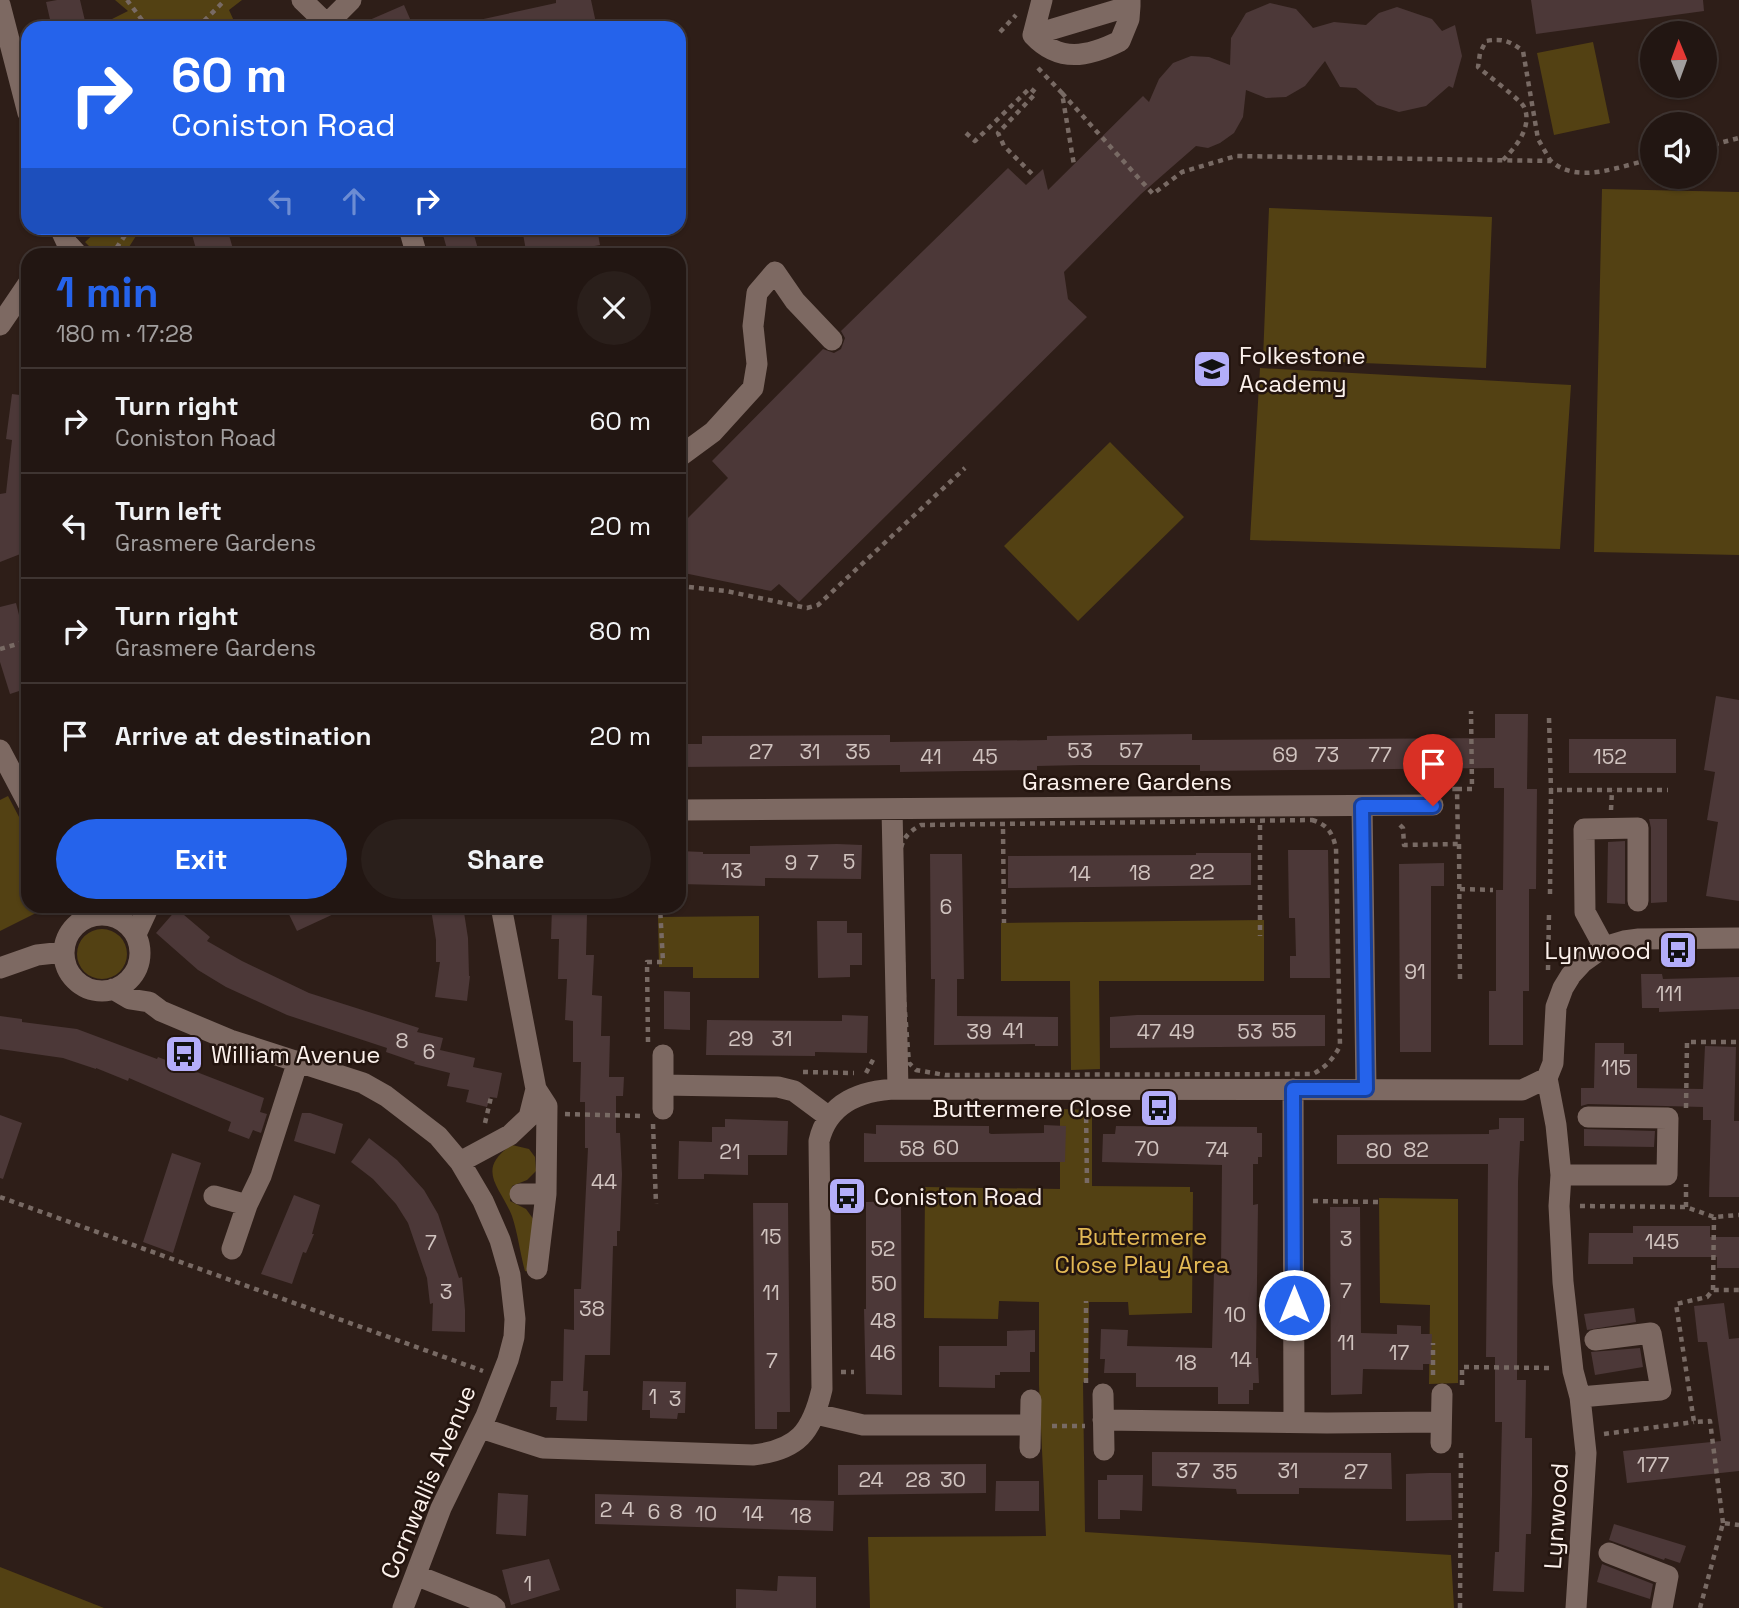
<!DOCTYPE html>
<meta charset="utf-8">
<style>
body{margin:0;font-family:"Space Grotesk",sans-serif;background:#2a1f1b;color:#f1f3f6;height:100vh;display:flex;flex-direction:column;font-size:26px;white-space:nowrap}
*{box-sizing:border-box;margin:0}
p{font-size:23px;color:#a29f9f}
.icon{flex:none;width:38px;height:38px;fill:none;stroke:currentColor;stroke-width:2;stroke-linecap:round;stroke-linejoin:round}
.map{position:relative;flex:1;overflow:hidden}
.side{position:absolute;left:21px;top:248px;width:665px;height:665px;display:flex;flex-direction:column;background:#221612;border-radius:21px;box-shadow:0 2px 5px #0004,0 0 0 2px #3f3532}
.side>*{flex:none}
.top-card{position:absolute;left:21px;top:21px;width:665px;height:214px;border-radius:21px;box-shadow:0 2px 5px #0004,0 0 0 2px #3f3532;background:#2563eb;color:#fff;overflow:hidden}
.needle{width:46px;rotate:359deg}
.buttons{position:absolute;left:1640px;top:21px;display:grid;gap:14px}
.buttons a{display:grid;place-items:center;width:77px;height:77px;border-radius:50%;background:#221612;box-shadow:0 2px 5px #0004,0 0 0 2px #3f3532;font-size:35px}
.pin{position:absolute;display:grid;place-items:center;width:60px;height:60px;color:#fff;margin:-72px -30px;border-radius:50% 50% 50% 0;rotate:-45deg;box-shadow:0 0 7px #0007}
.pin .icon{rotate:45deg}
.me{position:absolute;width:77px;margin:-38px;rotate:0deg;stroke-linejoin:round;filter:drop-shadow(0 0 5px #0008)}
.turn{display:flex;align-items:center;gap:24px;height:147px;padding:0 35px;font-size:32px}
.turn .icon{width:91px;height:91px;stroke-width:2.5}
.turn b{display:block;font-size:49px;line-height:60px}
.lanes{display:flex;align-items:center;height:66px;padding:0 35px;background:#0003;justify-content:center;gap:35px;direction:ltr}
.lanes .off{opacity:.35}
.round{display:grid;place-items:center;flex:none;width:74px;height:74px;border-radius:37px;background:#2a1f1b}
.head{display:flex;align-items:center;justify-content:space-between;height:119px;padding:0 35px}
h1{font-size:42px;font-weight:700;line-height:52px;color:#2563eb}
.cta{display:flex;gap:14px;margin-top:auto;padding:14px 35px}
.cta a{flex:1;height:80px;border-radius:42px;background:#2563eb;color:#fff;font-size:28px;font-weight:700;line-height:80px;text-align:center}
.cta a+a{background:#2a1f1b;color:#f1f3f6}
ul{padding:0;list-style:none}
li{display:flex;align-items:center;gap:21px;height:105px;padding:0 35px;border-top:2px solid #3f3532}
li div{flex:1}
li b{display:block;font-size:26px}
li em{font-style:normal}
.map>svg:first-child{display:block}
</style>
<div class="map">
<svg width="1739" height="1608" viewBox="0 0 1739 1608">
<rect width="100%" height="100%" fill="#2e1e18"/>
<path fill="#534113" d="M115,0h127l-13,10 5,11 -5,7h-118l-3,-7 20,-10z
M1593,42l17,81 -56,12 -17,-82z
M1602,189l137,3v363l-145,-3z
M1269,208l223,9 -6,151 -223,-9z
M100,228h41l-17,27h-26l-13,-13z
M1260,368l311,17 -11,164 -310,-9z
M1110,442l74,75 -106,104 -74,-75z
M8,796l20,38v72l20,1 -48,24v-131z
M759,916v62h-66v-11h-34l-1,-50z
M1264,920v61h-165l1,88 -29,1 -1,-89h-69v-58z
M77 954a25 25 0 1 1 50 0a25 25 0 1 1-50 0Z
M1060,1109l32,1v76l98,1v5h3l-1,121 -63,2 -1,-13h-39l-1,80h-5l2,150 366,23 3,53h-584l-2,-71 178,-1 -7,-151v-83l-40,-1 -1,18 -74,-1 1,-131 135,2z
M512,1145l17,4 6,8 1,14 -9,9 -15,6 -2,15 16,8 8,11 -5,52 -4,-1c-5,-18 -7,-37 -13,-55 -11,-29 -38,-46 0,-71z
M1379,1198l79,1v184l-29,1 1,-79 -50,-2z
M0,1567l104,41h-104z"/>
<path fill="#4c3838" d="M57,0h23l6,25 -34,3 -6,-26z
M556,0h35l5,23 -26,5h-90l-1,-8 77,-17z
M1531,0h172l1,11 -168,23z
M1270,3l26,6 17,19 21,-6 32,3 13,-12 18,-6 35,12 10,12 13,-6 7,31 -9,32 -4,-2 -23,20 -27,6 -22,-7 -21,-17 -16,-1 -15,-26 -20,25 -19,11 -20,1 -20,-8 -3,27 -9,16 -14,10 -12,5 -12,-2 -55,48 -77,78 4,27 19,18 -288,285 -20,-18 -8,7 -92,-19v-45l49,-49 -16,-17 111,-112 11,4 7,-4 4,-11 -4,-7 167,-163 18,17 17,-16 5,21 95,-94 6,6 10,-23 14,-16 18,-7 18,1 21,8 1,-27 15,-25z
M404,5l10,23h-63z
M201,228h26l8,28h-37l-7,-25z
M441,228h31l8,28h-31z
M555,228h42l3,17 -37,7v4h-36l-4,-22z
M12,394l16,2v155l-28,11v-68l6,-1 6,-53 -6,-1z
M16,603l12,48v37l-18,6 -10,-32v-55z
M1716,696l23,4v201l-33,-5 12,-74 -11,-2 8,-48 -11,-2z
M1495,714h33l-1,75h10l-1,100h-7v102h-6v54h-34v-54h7v-101h7l1,-102h-10v-20l-294,3v-6h-119l-44,1v4l-137,2v-7l-221,2v-23h23v-8l188,-1v7l157,-2v-4l60,-1 85,-1v6l303,-2z
M1569,739h107v34h-107z
M1649,819h18v83l-16,1v-75z
M1625,841v63l-18,-1 1,-61z
M837,844l25,1 -1,34 -96,-1v8l-86,-2v-33l24,1v2h47v-8z
M1288,850h40l2,128h-40v-22h6l-1,-38h-6z
M1196,853h55v32l-243,3v-32l188,-1z
M930,854h32l2,125h-7v37l101,1v29h-23v-2l-101,1 1,-66h-4z
M1444,863v23h-13v166h-31l-1,-188z
M285,906h66l-54,25z
M450,906h13l5,32 1,38h1l-3,25 -32,-4 5,-35h-4v-22l-5,-31z
M552,906h26v8h9l-1,41h8l-2,40 10,1 -1,40h9l-1,41h15l-1,19h-7v37h4l2,41 -2,57h-3v15h-4l-3,109h-25l-2,36h5l-1,30 -31,-1 1,-13h-7l1,-26h12l1,-52 10,1v-41h7l7,-141h-3v-46h-5l1,-40h-8v-41l-8,-1 2,-41h-9l1,-40h-8z
M177,909l33,28 -3,4 35,20 67,32 110,35 -2,4 26,6 -3,12 35,8 -2,9 29,6 -5,25 -7,-1 -3,10 -21,-5 3,-12 -22,-4 3,-13 -36,-9 1,-2 -29,-10 1,-4 -100,-33 -61,-28 -28,-17 -42,-37z
M817,921h30v12h15v32h-12v12l-32,1z
M1641,974h21l1,5 76,-2v32l-80,3v-4h-17z
M664,991l26,1v38l-26,-1z
M842,1015l26,1 -1,37 -52,-1v4l-109,-1 1,-35 135,1z
M1137,1015h188v31l-215,2v-31z
M0,1016l22,3v3l55,7 80,30 1,-2 106,41 -4,14 7,2 -6,19 -8,-3 -4,9 -21,-8 3,-9 -102,-44 -1,3 -32,-13v1l-33,-11 -63,-9z
M1595,1043h29v11h13v34l66,1 2,-43 31,1 -2,74h5v76h-30l2,-77h-8v-13l-115,-3 -7,2v-18h13z
M302,1113h8l33,11 -8,30 -41,-13z
M0,1115l22,8 -19,56 -3,-1z
M1499,1118h25v23h-4l-2,41 -1,198h9l-1,58h7v57l-1,39h-5l-2,58 -31,-1 2,-39h4l3,-130h-7v-65h-9l2,-193h-151v-29l152,-1v-4l10,-1z
M725,1119l63,2 -1,34h-39v20l-44,-1v5h-26l1,-38 33,1v-15h13z
M876,1125l113,1v7l2,1 53,-1v-8l22,1 -1,36h-201v-29l12,1z
M1116,1126l141,1v6h5v24h-4v7h-5v41l5,-1 -2,154h2l1,25h-6v7h-4v14h-31v-17h-82v-14h-32l1,-14h-5l1,-30 27,1 -1,16 85,2 2,-78 7,-1 1,-104 -120,-3 1,-28h12z
M1584,1129l71,2 -1,16 -70,-1z
M369,1138l28,22 27,30 14,24 21,64 3,-1 3,33v22l-33,-1 1,-28 -3,1 -3,-26 -19,-55 -12,-19 -23,-25 -22,-17z
M172,1153l29,10 -28,90 -30,-11z
M294,1195l26,10 -8,29h2l-8,19 -3,-1 -11,32 -31,-10z
M901,1201l1,194 -36,-1 -2,-85h2v-107z
M753,1203h35l2,209h-13v17h-22z
M1330,1207h30l1,126 36,1v-9l24,1v8h11l-1,30h-8v6l-60,-1 -1,25 -31,1z
M1633,1226h77v11h29v31h-22v-11h-84v7h-45l1,-31h44z
M1724,1303l5,36 10,-1v133l-112,12 -4,-32 98,-10 -14,-99h-9l-4,-36z
M1634,1308l2,14 -49,8 -3,-16z
M1035,1330v22h-5v20h-30v3h-5v13l-56,-1v-41h68v-15z
M1640,1348l3,19 -48,8 -4,-23z
M643,1381l43,1 -1,31h-7l-1,6 -27,-1v-8h-8z
M1152,1452l239,1 1,36 -93,-1v6h-62l-1,-5 -84,-3z
M986,1464v29l-148,2v-30z
M1429,1473h22l1,47 -46,1v-47z
M1107,1475h36l-1,36 -22,-1v9h-22v-39h9z
M996,1481h43v30h-44z
M498,1493l30,2 -2,41 -30,-2z
M595,1494l239,7 -1,30 -238,-7z
M1614,1524l72,22 -6,17 -15,-5 -1,2 -55,-20z
M549,1559l11,31 -49,15 -9,-35z
M1602,1564l51,20 -3,15 -53,-17z
M778,1576l38,1v31h-80v-19l41,2z"/>
<g fill="none" stroke-linecap="round" stroke-linejoin="round">
<path stroke="#786a64" stroke-width="4.5" stroke-dasharray="5 5" stroke-linecap="butt" d="M127,0l21,28
M197,28l28,-28
M1000,32l16,-17
M1038,68l24,25 12,72
M1062,93l91,101 29,-22 54,-16 315,5c27,24 69,5 101,-2
M966,133l9,8 55,-53 6,5 -38,40 6,13 31,31
M1704,147l35,-9
M1503,160c13,-13 30,-34 21,-53 -2,-6 -38,-33 -46,-40l2,-14 6,-12c16,-3 24,0 37,10l15,88 12,21
M111,256l19,-28
M679,586l47,5 81,17 11,-3 147,-137
M0,649l28,-8
M1549,718l2,72
M1457,789h15l-1,-78
M1611,810l1,-20
M1312,820c16,5 20,12 24,28l4,198c-7,13 -14,21 -27,28l-368,1 -29,-5 -7,-7 -5,-64 -4,-147c3,-14 8,-20 21,-27z
M1260,825v111
M1400,825l3,3 1,17 54,-1 -1,-55h-11
M1003,829l1,94
M1459,844l1,138
M1460,889l33,1
M1550,894l1,-104h117
M525,908h20
M1548,970l1,-57
M648,1042l-1,-80h16l-3,-56
M803,1072l51,1
M866,1073l9,-17
M1086,1108l1,77
M1686,1108l1,-66h52
M565,1114l79,2
M485,1123l6,-26
M653,1124l3,80
M0,1197l483,174
M1313,1201l66,1
M1580,1206l106,1 28,10 25,-2
M1686,1207v-23
M1713,1290l1,-73
M841,1372h13
M1433,1375v-32
M1086,1383v-82
M1462,1385v-18l92,1
M1052,1426h33
M1604,1434l90,-12
M1723,1523l-13,-102 -16,1 -18,-118 31,-7 6,-7h26
M1460,1608l1,-155
M1700,1608l23,-85 16,2"/>
<path stroke="#7d6962" stroke-width="21" d="M302,0l29,28
M0,5l28,108
M327,24l24,-24
M1033,35c26,28 55,22 87,6l9,-22 1,-13
M1033,35l97,-29v-6
M1033,35l9,-35
M60,228l7,15 12,13
M409,228l8,28
M0,325l28,-41
M679,457l34,-25 40,-44 4,-24 -4,-38 4,-33 18,-21 20,29 37,39
M0,750l28,53
M1362,806l4,283
M892,809l6,280
M679,810l754,-5
M64 953a38 38 0 1 1 76 0a38 38 0 1 1-76 0Z
M136,934l13,-28
M1604,947l-19,-35 -1,-83 54,-1v73
M0,968l37,-13 27,-3
M113,989l17,10 19,3 12,9 69,29 133,43 23,13 52,40 22,26 23,39 17,39 10,35 5,44 -1,18 -6,23 -22,56 -45,92 -38,100
M663,1085l115,2 16,4 35,26
M536,1089l11,17 -1,88 -9,75
M1293,1089l1,333
M663,1109v-54
M460,1162l50,-27 19,-18 7,-28 -35,-183
M1561,1175h106l1,-57 -80,-1
M520,1194h26
M214,1196l33,9
M232,1249l15,-44 14,-29 37,-115
M1103,1394l1,56
M1580,1397l81,-7 -10,-57 -56,7
M816,1414l47,11h167
M1103,1420l224,3 114,-1
M481,1428l62,20 210,7c45,-5 59,-23 69,-66l-3,-248c9,-39 43,-51 79,-52l624,1 25,-12
M1441,1443l1,-49
M1030,1448l1,-48
M1609,1553l59,23 -6,32
M418,1576l73,29 4,3
M1576,1608l10,-155 -6,-56 -7,-26 -10,-89 -4,-76 2,-31 -5,-50 -9,-47 6,-15 3,-56 7,-19 8,-13 12,-13 21,-15 20,-6 15,-2 100,-1"/>
</g>
<g fill="none" stroke-linecap="round" stroke-linejoin="round">
<defs>
<path id="route" d="M1294,1305l-1,-216h73l-4,-283h71"/>
</defs>
<use href="#route" stroke="#184099" stroke-width="18"/>
<use href="#route" stroke="#2563eb" stroke-width="12"/>
</g>
<defs>
<symbol id="school-square" viewBox="-11 -11 22 22"><rect x="-9" y="-9" width="18" height="18" rx="4" fill="#b3adf9" stroke="#24150f"/><path d="M0-5L7-2L0 1L-7-2ZM-4 1L0 2.5L4 1V4Q0 6-4 4Z" fill="#111"/></symbol>
<symbol id="bus-square" viewBox="-11 -11 22 22"><rect x="-9" y="-9" width="18" height="18" rx="4" fill="#b3adf9" stroke="#24150f"/><path d="M-5-6H5V4H4V6H2V4H-2V6H-4V4H-5ZM-3.5-4V0h7V-4ZM-3.5 1.2v1.5H-2V1.2ZM2 1.2v1.5H3.5V1.2Z" fill="#111"/></symbol>
</defs>
<g fill-rule="evenodd">
<use href="#school-square" x="1190" y="347" width="44" height="44"/>
<use href="#bus-square" x="1656" y="928" width="44" height="44"/>
<use href="#bus-square" x="162" y="1032" width="44" height="44"/>
<use href="#bus-square" x="1137" y="1086" width="44" height="44"/>
<use href="#bus-square" x="825" y="1174" width="44" height="44"/>
</g>
<g text-anchor="middle" dominant-baseline="central" stroke-width="5" stroke-linejoin="round" paint-order="stroke">
<g font-size="21" fill="#d0c3bf">
<text x="1080" y="750">53</text>
<text x="1131" y="750">57</text>
<text x="761" y="751">27</text>
<text x="810" y="751">31</text>
<text x="858" y="751">35</text>
<text x="1285" y="754">69</text>
<text x="1327" y="754">73</text>
<text x="1380" y="754">77</text>
<text x="931" y="756">41</text>
<text x="985" y="756">45</text>
<text x="1610" y="756">152</text>
<text x="849" y="861">5</text>
<text x="791" y="862">9</text>
<text x="813" y="862">7</text>
<text x="732" y="870">13</text>
<text x="1202" y="871">22</text>
<text x="1140" y="872">18</text>
<text x="1080" y="873">14</text>
<text x="946" y="906">6</text>
<text x="1415" y="971">91</text>
<text x="1669" y="993">111</text>
<text x="1013" y="1030">41</text>
<text x="1284" y="1030">55</text>
<text x="979" y="1031">39</text>
<text x="1149" y="1031">47</text>
<text x="1182" y="1031">49</text>
<text x="1250" y="1031">53</text>
<text x="741" y="1038">29</text>
<text x="782" y="1038">31</text>
<text x="402" y="1040">8</text>
<text x="429" y="1051">6</text>
<text x="1616" y="1067">115</text>
<text x="946" y="1147">60</text>
<text x="912" y="1148">58</text>
<text x="1147" y="1148">70</text>
<text x="1217" y="1149">74</text>
<text x="1416" y="1149">82</text>
<text x="1379" y="1150">80</text>
<text x="730" y="1151">21</text>
<text x="604" y="1181">44</text>
<text x="771" y="1236">15</text>
<text x="1346" y="1238">3</text>
<text x="1662" y="1241">145</text>
<text x="431" y="1242">7</text>
<text x="883" y="1248">52</text>
<text x="884" y="1283">50</text>
<text x="1346" y="1290">7</text>
<text x="446" y="1291">3</text>
<text x="771" y="1292">11</text>
<text x="592" y="1308">38</text>
<text x="1235" y="1314">10</text>
<text x="883" y="1320">48</text>
<text x="1346" y="1342">11</text>
<text x="883" y="1352">46</text>
<text x="1399" y="1352">17</text>
<text x="1241" y="1359">14</text>
<text x="772" y="1360">7</text>
<text x="1186" y="1362">18</text>
<text x="653" y="1396">1</text>
<text x="675" y="1398">3</text>
<text x="1653" y="1464">177</text>
<text x="1188" y="1470">37</text>
<text x="1288" y="1470">31</text>
<text x="1225" y="1471">35</text>
<text x="1356" y="1471">27</text>
<text x="871" y="1479">24</text>
<text x="918" y="1479">28</text>
<text x="953" y="1479">30</text>
<text x="606" y="1509">2</text>
<text x="628" y="1509">4</text>
<text x="654" y="1511">6</text>
<text x="676" y="1511">8</text>
<text x="706" y="1513">10</text>
<text x="753" y="1513">14</text>
<text x="801" y="1515">18</text>
<text x="528" y="1583">1</text>
</g>
<g font-size="24" fill="#fcf1ec" stroke="#24150f" text-anchor="start">
<text x="1239" y="355">Folkestone<tspan x="1239" dy="28">Academy</tspan></text>
<text x="1651" y="950" text-anchor="end">Lynwood</text>
<text x="211" y="1054">William Avenue</text>
<text x="1132" y="1108" text-anchor="end">Buttermere Close</text>
<text x="874" y="1196">Coniston Road</text>
</g>
<g font-size="24" fill="#fcf1ec" stroke="#24150f">
<text x="1127" y="781">Grasmere Gardens</text>
<text transform="translate(428 1482) rotate(-67)">Cornwallis Avenue</text>
<text transform="translate(1556 1516) rotate(-86)">Lynwood</text>
</g>
<g font-size="24" fill="#e3b955" stroke="#24150f">
<text x="1142" y="1236">Buttermere<tspan x="1142" dy="28">Close Play Area</tspan></text>
</g>
</g>
</svg>
<div class="buttons">
<a><svg class="needle" viewBox="-14 -14 28 28"><path d="M0-13l5 13h-10z" fill="#e53935"/><path d="M0 13l5-13h-10z" fill="#a29f9f"/></svg></a>
<a><svg class="icon" aria-label="sound" viewBox="0 0 24 24"><path d="M4 9h4l5-4v14l-5-4H4zM17 9q2 3 0 6"/></svg></a>
</div>
<div class="pin" style="left:1433px;top:806px;background:#d93025"><svg class="icon" aria-label="arrive" viewBox="0 0 24 24"><path d="M6 21V4h12l-3 4 3 4H6"/></svg></div>
<svg class="me" style="left:1294px;top:1305px" viewBox="-20 -20 40 40"><circle r="17" fill="#2563eb" stroke="#fff" stroke-width="3"/><path d="M0-11L8 9 0 5-8 9z" fill="#fff"/></svg>
<div class="top-card">
<div class="turn"><svg class="icon" aria-label="right" viewBox="0 0 24 24"><path d="M7 20v-9h11M14 6l5 5-5 5"/></svg><div><b>60 m</b>Coniston Road</div></div>
<div class="lanes"><svg class="icon off" aria-label="left" viewBox="0 0 24 24"><path d="M17 20v-9H6M10 6l-5 5 5 5"/></svg><svg class="icon off" aria-label="ahead" viewBox="0 0 24 24"><path d="M12 20V5M6 11l6-6 6 6"/></svg><svg class="icon" aria-label="right" viewBox="0 0 24 24"><path d="M7 20v-9h11M14 6l5 5-5 5"/></svg></div>
</div>
<section class="side">
<div class="head"><div><h1>1 min</h1><p>180 m · 17:28</p></div><a class="round"><svg class="icon" aria-label="close" viewBox="0 0 24 24"><path d="M6 6l12 12M18 6L6 18"/></svg></a></div>
<ul>
<li><svg class="icon" aria-label="right" viewBox="0 0 24 24"><path d="M7 20v-9h11M14 6l5 5-5 5"/></svg><div><b>Turn right</b><p>Coniston Road</p></div><em>60 m</em></li>
<li><svg class="icon" aria-label="left" viewBox="0 0 24 24"><path d="M17 20v-9H6M10 6l-5 5 5 5"/></svg><div><b>Turn left</b><p>Grasmere Gardens</p></div><em>20 m</em></li>
<li><svg class="icon" aria-label="right" viewBox="0 0 24 24"><path d="M7 20v-9h11M14 6l5 5-5 5"/></svg><div><b>Turn right</b><p>Grasmere Gardens</p></div><em>80 m</em></li>
<li><svg class="icon" aria-label="arrive" viewBox="0 0 24 24"><path d="M6 21V4h12l-3 4 3 4H6"/></svg><div><b>Arrive at destination</b></div><em>20 m</em></li>
</ul>
<div class="cta"><a>Exit</a><a>Share</a></div>
</section>
</div>
